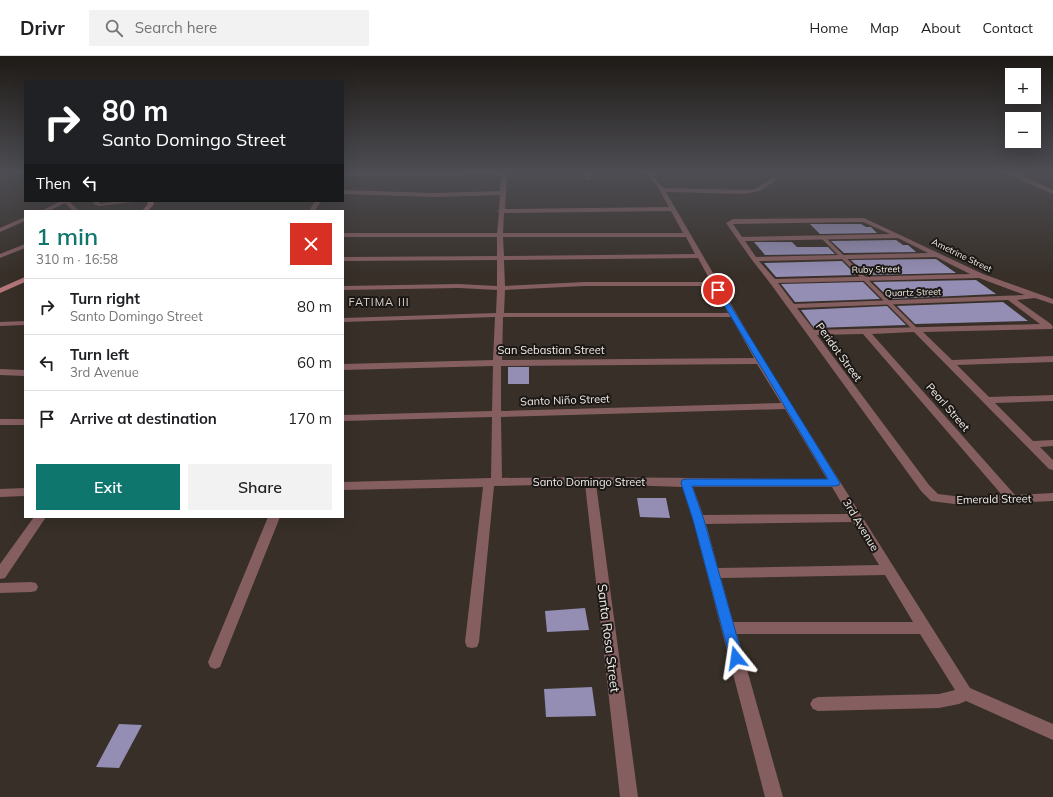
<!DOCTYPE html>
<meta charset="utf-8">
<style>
body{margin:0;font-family:Mulish,sans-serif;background:#f2f2f2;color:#202124;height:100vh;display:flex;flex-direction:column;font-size:15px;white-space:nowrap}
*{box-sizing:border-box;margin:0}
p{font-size:13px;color:#757577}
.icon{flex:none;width:22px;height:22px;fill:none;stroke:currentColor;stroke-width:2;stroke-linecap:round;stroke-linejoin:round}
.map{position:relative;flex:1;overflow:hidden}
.panel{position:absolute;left:24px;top:154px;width:320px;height:308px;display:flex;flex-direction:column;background:#fff;border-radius:0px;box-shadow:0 4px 16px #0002}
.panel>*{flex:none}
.banner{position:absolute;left:24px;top:24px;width:320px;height:122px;border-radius:0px;box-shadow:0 4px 16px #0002;background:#202124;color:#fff;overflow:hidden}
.tools{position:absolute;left:1005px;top:12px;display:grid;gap:8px}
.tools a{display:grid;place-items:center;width:36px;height:36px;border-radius:0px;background:#fff;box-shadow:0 4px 16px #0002;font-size:20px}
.pin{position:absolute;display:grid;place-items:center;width:34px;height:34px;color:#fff;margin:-17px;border:2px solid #fff;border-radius:50%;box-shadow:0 1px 4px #0007}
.me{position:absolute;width:44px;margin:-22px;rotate:345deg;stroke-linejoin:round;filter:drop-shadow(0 0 3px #0008)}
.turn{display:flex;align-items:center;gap:14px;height:84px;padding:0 12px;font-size:18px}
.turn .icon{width:52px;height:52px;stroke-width:2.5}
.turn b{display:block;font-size:28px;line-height:34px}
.then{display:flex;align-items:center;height:38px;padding:0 12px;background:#0003;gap:8px;font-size:15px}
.round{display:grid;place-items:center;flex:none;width:42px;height:42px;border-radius:0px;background:#f2f2f2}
.summary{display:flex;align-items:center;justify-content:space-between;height:68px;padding:0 12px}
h1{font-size:24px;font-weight:600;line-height:30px;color:#0f766e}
.primary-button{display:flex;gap:8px;margin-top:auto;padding:8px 12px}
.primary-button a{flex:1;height:46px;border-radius:0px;background:#0f766e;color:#fff;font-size:16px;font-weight:600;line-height:46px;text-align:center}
.primary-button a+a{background:#f2f2f2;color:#202124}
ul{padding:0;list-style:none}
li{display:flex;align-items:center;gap:12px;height:56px;padding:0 12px;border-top:1px solid #e0e0e0}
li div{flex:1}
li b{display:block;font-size:15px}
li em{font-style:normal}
header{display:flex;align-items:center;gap:24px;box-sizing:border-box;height:56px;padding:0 20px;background:#fff;border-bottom:1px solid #e0e0e0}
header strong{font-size:19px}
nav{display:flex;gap:22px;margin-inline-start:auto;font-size:14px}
.search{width:280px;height:36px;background:#f2f2f2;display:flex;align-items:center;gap:10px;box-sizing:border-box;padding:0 14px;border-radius:0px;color:#757577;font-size:15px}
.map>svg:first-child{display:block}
</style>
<header>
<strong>Drivr</strong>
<div class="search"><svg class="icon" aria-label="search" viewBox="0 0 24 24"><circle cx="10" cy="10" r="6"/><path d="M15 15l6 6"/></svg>Search here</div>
<nav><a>Home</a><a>Map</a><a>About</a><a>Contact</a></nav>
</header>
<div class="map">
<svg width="1053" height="741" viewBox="0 0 1053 741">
<rect width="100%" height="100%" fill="#372f28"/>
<path fill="#948eb4" d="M810,168h51l5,3h5l6,6 -57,1z
M896,184l7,5h5l8,7 -72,1 -13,-12z
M754,186h38l5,5h31l7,7 -70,1z
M936,203l20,14 -90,2 -15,-15z
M842,205l14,14 -80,2 -12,-14z
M976,224l20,14 -106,5 -17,-17z
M863,226l17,17 -85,3 -14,-18z
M1003,246l25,19 -113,3 -18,-18z
M887,250l19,19 -92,3 -13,-18z
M508,311h21v17h-21z
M637,442h29l4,20 -30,-1z
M585,552l4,22 -42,2 -2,-21z
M592,631l4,29 -50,1 -2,-28z
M119,668l23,1 -23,43 -23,-1z"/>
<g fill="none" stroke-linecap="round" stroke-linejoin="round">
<path fill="#855e60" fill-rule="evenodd" d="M95,145h5l-1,3 22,-3h14l-2,1 -34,4 -6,-2z
M823,179l96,95v2h-4l-95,-95z"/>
<path fill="#855e60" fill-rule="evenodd" d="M343,116h164l-2,37 164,-2 -12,-21 -12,-14h4l15,16 81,2 10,-1 18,-11h4v2l-18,11 -14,3 -79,-2 98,169 206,327 83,36v16l-87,-39 -7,3 -20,4 -121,3 -5,-2 -3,-5 3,-5 5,-2 121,-3 16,-4 -35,-56h-183l46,163h-18l-72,-277 -11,-33 -86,-3 42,313h-18l-35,-313 -91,2 -15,156 -2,5 -5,1 -5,-1 -2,-5 18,-155 -140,3v-8l148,-4 1,-61 -149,4v-6l149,-4 1,-45 -150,4v-6l150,-4 2,-43 -152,5v-4l153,-5 1,-23 -38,-2 -116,2v-4l116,-2 38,2v-26l-154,1v-4l154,-1v-19h-154v-4h154l2,-21 -2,-1 2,-1 1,-15 -65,2 -92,-3v-4l92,3 65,-2 1,-16 -158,1zM671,155l12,22h-180l1,-20zM503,181h183l9,17 -191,2zM698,202l13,24h-126l-80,4 -1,-26zM585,230h128l15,27h-224l1,-23zM503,261h228l23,41 -252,2zM757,308l24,39 -280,8v-45zM785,353l42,70c-109,0 -217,-3 -325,-1l-1,-61zM693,431h139l16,27 -145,1zM853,466l26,43 -161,3 -12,-44zM885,519l28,47h-180l-12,-44z
M591,116h5l-6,8h-4l-1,-1z
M1002,116c14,-2 38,12 51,18v4z
M61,145h8l10,10h-6l-8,-8 -16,8h-8z
M315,145h6l-6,10h-6z
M25,161v4l-25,11v-4z
M864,162l119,56 70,25v5l-18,-6 -18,2 34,24 2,3 -1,2 -129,3 29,28 101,-4v6l-96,3 32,32 64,-2v6l-58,2 38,38 20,-1v6l-13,1 13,13v10l-4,-1 -135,-137 -42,2 143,161 38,-2v8l-91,4 -31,-4 -10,-10 -151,-208 -18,-23 -26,-37 7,-4zM863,166l27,12 -148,3 -9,-13zM898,182l30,15 -172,4 -11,-16zM936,201l34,17 -195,5 -16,-18zM979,222l46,17 -231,9 -16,-21zM1008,244l32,24 -226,6 -17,-22zM863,278l139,161 -40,2 -24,-3 -9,-9 -112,-150z
M25,188v4l-25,10v-4z
M25,265v4l-25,1v-4z
M0,313l25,1v6l-25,-1z
M0,363h25v6h-25z
M25,432v8l-25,1v-8z
M34,461h12l-41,61 -5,1v-15z
M268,461h12l-60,150 -5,2 -5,-2 -2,-5z
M31,526l5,1 2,4 -2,4 -5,1 -31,1v-10z"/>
<path fill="#b4767a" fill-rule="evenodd" d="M147,145h6l1,3 -6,7h-6l6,-7z
M25,221v5l-25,11v-5z"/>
</g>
<linearGradient id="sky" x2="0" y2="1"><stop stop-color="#1e1a16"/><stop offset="0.53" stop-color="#4d4d53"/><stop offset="1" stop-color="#4d4d53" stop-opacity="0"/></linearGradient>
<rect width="1053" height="219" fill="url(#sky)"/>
<path fill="#1a73e8" stroke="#114b97" d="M718,232l3,2 119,193 -1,2 -4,1h-143l12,34 39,138 -2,5 -5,2 -4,-2 -2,-5 -37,-138 -12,-37 1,-3 4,-1h142l-113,-189z"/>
<g text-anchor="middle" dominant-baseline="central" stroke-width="4" stroke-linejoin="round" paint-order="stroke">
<g font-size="9" fill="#f3ede9" stroke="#1c1815">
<text transform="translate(962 199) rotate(26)">Ametrine Street</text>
<text transform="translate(876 213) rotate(-1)">Ruby Street</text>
<text transform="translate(913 236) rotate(-2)">Quartz Street</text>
</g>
<g font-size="11" letter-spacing="1" fill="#e0d5cc" stroke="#1c1815">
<text x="379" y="246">FATIMA III</text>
</g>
<g font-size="11" fill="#f3ede9" stroke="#1c1815">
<text x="551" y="294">San Sebastian Street</text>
<text transform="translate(839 296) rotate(54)">Peridot Street</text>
<text transform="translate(565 344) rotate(-2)">Santo Niño Street</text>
<text transform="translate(948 351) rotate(49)">Pearl Street</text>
<text x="589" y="426">Santo Domingo Street</text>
<text transform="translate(994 443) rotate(-1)">Emerald Street</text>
<text transform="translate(861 469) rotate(59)">3rd Avenue</text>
</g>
<g font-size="13" fill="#f3ede9" stroke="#1c1815">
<text transform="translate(609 582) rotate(83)">Santa Rosa Street</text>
</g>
</g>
</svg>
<div class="tools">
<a>+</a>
<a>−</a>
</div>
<div class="pin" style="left:718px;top:234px;background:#d93025"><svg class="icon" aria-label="arrive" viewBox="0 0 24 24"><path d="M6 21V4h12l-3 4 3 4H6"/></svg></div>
<svg class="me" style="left:736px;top:602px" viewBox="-20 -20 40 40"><path d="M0-17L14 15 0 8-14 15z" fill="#1a73e8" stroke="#fff" stroke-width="4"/></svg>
<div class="banner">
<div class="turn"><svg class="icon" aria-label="right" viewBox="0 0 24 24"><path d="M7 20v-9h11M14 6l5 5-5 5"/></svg><div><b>80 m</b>Santo Domingo Street</div></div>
<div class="then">Then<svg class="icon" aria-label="left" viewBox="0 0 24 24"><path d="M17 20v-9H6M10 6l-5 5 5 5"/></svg></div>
</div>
<section class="panel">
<div class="summary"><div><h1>1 min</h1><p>310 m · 16:58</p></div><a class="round" style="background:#d93025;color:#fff"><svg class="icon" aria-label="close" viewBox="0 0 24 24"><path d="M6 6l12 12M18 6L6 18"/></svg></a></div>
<ul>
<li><svg class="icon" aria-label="right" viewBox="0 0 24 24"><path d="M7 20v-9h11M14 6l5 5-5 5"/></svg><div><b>Turn right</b><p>Santo Domingo Street</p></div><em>80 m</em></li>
<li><svg class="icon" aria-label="left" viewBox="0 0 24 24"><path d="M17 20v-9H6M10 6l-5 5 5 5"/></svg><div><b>Turn left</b><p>3rd Avenue</p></div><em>60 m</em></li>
<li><svg class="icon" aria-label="arrive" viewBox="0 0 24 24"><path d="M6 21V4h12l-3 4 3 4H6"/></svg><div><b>Arrive at destination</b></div><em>170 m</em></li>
</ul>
<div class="primary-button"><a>Exit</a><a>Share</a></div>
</section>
</div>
